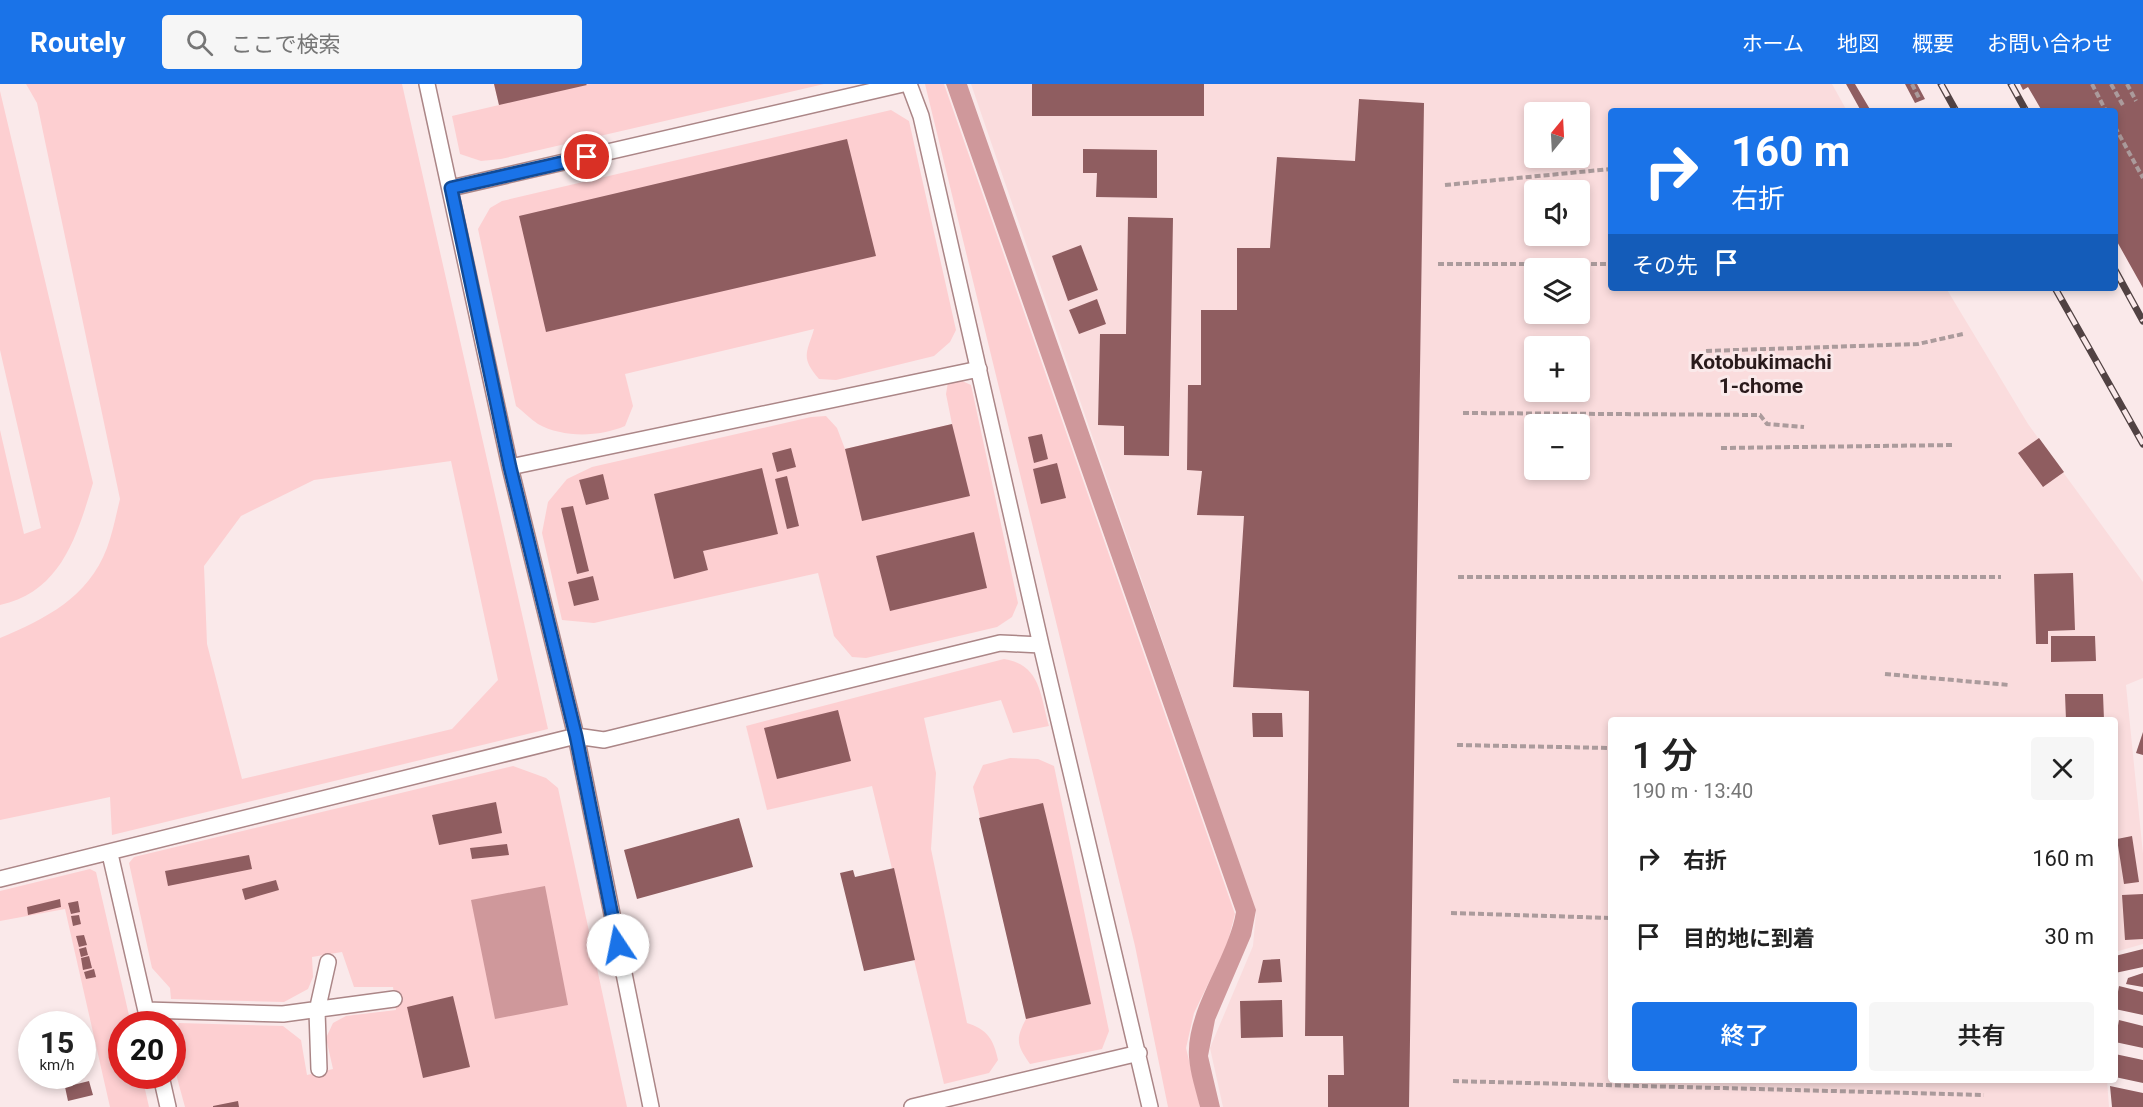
<!DOCTYPE html>
<html lang="ja">
<meta charset="utf-8">
<style>
body{margin:0;font-family:Roboto,"Noto Sans JP",sans-serif;background:#f6f6f6;color:#222;height:100vh;display:flex;flex-direction:column;font-size:22px;white-space:nowrap}
*{box-sizing:border-box;margin:0}
p{font-size:20px;color:#767676}
.icon{flex:none;width:33px;height:33px;fill:none;stroke:currentColor;stroke-width:2;stroke-linecap:round;stroke-linejoin:round}
.map{position:relative;flex:1;overflow:hidden}
.side{position:absolute;left:1608px;top:633px;width:510px;height:366px;display:flex;flex-direction:column;background:#fff;border-radius:6px;box-shadow:0 3px 9px #0003}
.side>*{flex:none}
.banner{position:absolute;left:1608px;top:24px;width:510px;height:183px;border-radius:6px;box-shadow:0 3px 9px #0003;background:#1a73e8;color:#fff;overflow:hidden}
.needle{width:39px;rotate:18deg}
.buttons{position:absolute;left:1524px;top:18px;display:grid;gap:12px}
.buttons a{display:grid;place-items:center;width:66px;height:66px;border-radius:6px;background:#fff;box-shadow:0 3px 9px #0003;font-size:30px}
.speed{position:absolute;left:18px;top:927px;display:flex;gap:12px;font-size:30px;font-weight:700;text-align:center}
.speed>*{display:grid;place-content:center;width:78px;height:78px;border-radius:50%;background:#fff;box-shadow:0 3px 9px #0003;line-height:1}
.speed small{font-size:15px;font-weight:400}
.speed .limit{border:9px solid #d22;background:#fff;color:#111}
.pin{position:absolute;display:grid;place-items:center;width:51px;height:51px;color:#fff;margin:-26px;border:3px solid #fff;border-radius:50%;box-shadow:0 2px 6px #0007}
.me{position:absolute;width:66px;margin:-33px;rotate:349deg;stroke-linejoin:round;filter:drop-shadow(0 0 4px #0008)}
.turn{display:flex;align-items:center;gap:21px;height:126px;padding:0 24px;font-size:27px}
.turn .icon{width:78px;height:78px;stroke-width:2.5}
.turn b{display:block;font-size:42px;line-height:51px}
.then{display:flex;align-items:center;height:57px;padding:0 24px;background:#0003;gap:12px;font-size:22px}
.round{display:grid;place-items:center;flex:none;width:63px;height:63px;border-radius:6px;background:#f6f6f6}
.summary{display:flex;align-items:center;justify-content:space-between;height:102px;padding:0 24px}
h1{font-size:36px;font-weight:600;line-height:45px}
.action{display:flex;gap:12px;margin-top:auto;padding:12px 24px}
.action a{flex:1;height:69px;border-radius:6px;background:#1a73e8;color:#fff;font-size:24px;font-weight:600;line-height:69px;text-align:center}
.action a+a{background:#f6f6f6;color:#222}
ul{padding:0;list-style:none}
li{display:flex;align-items:center;gap:18px;height:78px;padding:0 24px}
li div{flex:1}
li b{display:block;font-size:22px}
li em{font-style:normal}
header{display:flex;align-items:center;gap:36px;box-sizing:border-box;height:84px;padding:0 30px;background:#1a73e8;color:#fff}
header strong{font-size:28px}
nav{display:flex;gap:33px;margin-inline-start:auto;font-size:21px}
.search{width:420px;height:54px;background:#f6f6f6;display:flex;align-items:center;gap:15px;box-sizing:border-box;padding:0 21px;border-radius:6px;color:#767676;font-size:22px}
.map>svg:first-child{display:block}
</style>
<header>
<strong>Routely</strong>
<div class="search"><svg class="icon" aria-label="search" viewBox="0 0 24 24"><circle cx="10" cy="10" r="6"/><path d="M15 15l6 6"/></svg>ここで検索</div>
<nav><a>ホーム</a><a>地図</a><a>概要</a><a>お問い合わせ</a></nav>
</header>
<div class="map">
<svg width="2143" height="1023" viewBox="0 0 2143 1023">
<rect width="100%" height="100%" fill="#fae9ea"/>
<path fill="#fadcdd" fill-rule="evenodd" d="M971,0h861l15,27h-236v177h335l82,136 115,158v96l-17,7 17,169v90l-28,8v-232h-504v360h496l2,27h-886l-13,-59 43,-102 3,-34zM1534,28h46v46h-46zM1534,106h46v46h-46zM1534,184h46v46h-46zM1534,262h46v46h-46zM1534,340h46v46h-46z"/>
<path fill="#fdcfd1" fill-rule="evenodd" d="M26,0h376l146,645 -436,106 -2,-38 -110,23v-182c45,-19 88,-40 107,-90 6,-16 9,-33 13,-49l-83,-396zM451,377l47,219 -46,49 -210,50 -35,-135 -3,-78 37,-50 73,-36z
M494,0h330l-323,75 -20,2 -21,-7 -8,-38 47,-11z
M925,0h19l291,830 -8,31 -33,68 -8,35 14,59h-32l-33,-161z
M0,7l93,392c-16,53 -32,109 -93,122v-175l24,104 17,-6 -41,-178z
M891,26l18,11 47,209 -6,12 -16,14 -98,24 -17,-1c-19,-22 -12,-26 -5,-50l-189,45 8,32 -8,20c-26,11 -62,12 -87,-2 -8,-5 -15,-13 -22,-18l-38,-177 12,-21 12,-7z
M960,296l11,5 47,218 -6,14 -15,10 -131,31 -14,-1 -18,-21 -16,-63 -224,50 -32,-3 -20,-87 6,-31 19,-23 25,-12 219,-50 15,-1 11,12 8,21 107,-25 -6,-30 2,-12z
M1004,575c37,6 36,36 45,67l-36,7 -12,-33 -77,18 12,55 -5,76 36,174c20,6 27,17 31,37l-9,13 -45,11 -72,-298 -105,24 -21,-84z
M1010,674l28,1 16,7 55,265 -7,18 -72,15c-13,-19 -15,-24 -4,-45l-53,-232 10,-22z
M513,682l33,12 12,10 69,319h-442c-7,-28 -19,-57 -6,-84l104,3 18,14 6,35 26,-6 -7,-31 7,-15 13,-7 50,-6 -3,-23h-39l-12,-35 -30,5 1,20 -5,12 -24,13 -113,-3 -1,-11 -18,-20 -23,-105 5,-6z
M90,785l6,3 35,152h-9v52h20l7,31h-39l-45,-198 -65,12v-30z"/>
<path fill="#cf989b" d="M946,0h21l289,826 -5,26 -36,84 -7,36 12,51h-20c-4,-16 -10,-34 -11,-50 -3,-48 39,-98 47,-145z
M545,802l23,119 -73,14 -24,-119z"/>
<path fill="#8f5d60" d="M494,0h92l1,1 -88,20z
M1032,0h172v32h-172z
M1846,0h9l16,27h-10z
M1905,0h12l8,15 -10,4z
M2020,0h123v204l-28,-50v-127h-73l-14,-24 -5,3z
M1359,15l65,4 -15,1004h-81v-32h16l-1,-39h-38l4,-345 -76,-4 11,-171 -47,-1 5,-44 -15,-1 1,-85h13v-75h36v-62h33l7,-91 78,4z
M847,55l29,117 -330,76 -27,-116z
M1083,65l74,1v48l-61,-1 1,-24h-14z
M1128,133l45,1 -4,238 -45,-1v-29l-26,-1 2,-91h26z
M1081,161l17,45 -30,11 -16,-45z
M1097,215l9,25 -27,10 -10,-24z
M952,340l18,72 -108,25 -17,-72z
M1042,350l6,25 -14,4 -6,-26z
M2039,354l25,34 -21,15 -25,-34z
M791,364l5,19 -19,5 -5,-19z
M1057,379l9,35 -25,6 -8,-35z
M762,384l16,66 -75,17 5,19 -34,9 -20,-85z
M603,390l6,25 -23,6 -7,-25z
M787,392l12,50 -12,3 -12,-50z
M573,422l16,65 -12,3 -16,-66z
M974,448l13,56 -97,23 -14,-55z
M2073,489l2,57 -27,1v13h-12l-2,-70z
M593,492l6,24 -25,6 -6,-24z
M2051,552h44l1,25 -45,1z
M2065,610h38l1,26h-38z
M838,626l13,51 -74,18 -13,-51z
M1252,629h30l1,24h-30z
M2143,648v23l-7,-2z
M496,718l6,31 -63,12 -7,-30z
M1043,719l48,201 -65,15 -47,-201z
M739,734l14,49 -116,32 -13,-49z
M2132,752l7,46 -15,2 -7,-45z
M507,760l2,11 -37,4 -2,-11z
M249,771l3,14 -84,17 -3,-15z
M894,784l21,92 -51,11 -24,-98 13,-3 2,7z
M276,796l3,10 -34,10 -3,-11z
M2143,810v45l-18,1 -3,-45z
M60,815l1,8 -33,8 -1,-8z
M78,817l2,11 -9,2 -3,-11z
M79,831l2,9 -8,2 -2,-10z
M84,851l3,10 -8,2 -3,-11z
M86,863l2,8 -7,2 -2,-8z
M2143,865v18l-28,6v-17z
M89,872l3,12 -9,2 -2,-12z
M1280,875l2,23 -24,1 5,-23z
M94,885l2,8 -10,2 -2,-7z
M2143,889v14l-17,-3 2,-6z
M2119,902l24,6v23l-28,-6z
M453,912l17,71 -47,11 -16,-71z
M1282,916l1,37 -42,1 -1,-37z
M2119,936l24,6v22l-28,-6z
M2115,970l28,6v23l-28,-6z
M89,997l4,14 -25,6 -3,-14z
M2110,1002l33,7v14h-31z
M238,1017l1,6h-26v-1z"/>
<g fill="none" stroke-linecap="round" stroke-linejoin="round">
<defs>
<path id="service" d="M427,0l83,383 66,269 75,371
M909,0l12,32 120,529 109,462
M451,104l452,-104
M510,383l469,-98
M110,770l39,170
M0,795l576,-143 28,4 396,-97 41,2
M146,926l137,4 111,-15
M319,985l-2,-58 11,-49
M161,992l7,31
M912,1023l227,-54"/>
</defs>
<use href="#service" stroke="#ab8687" stroke-width="18"/>
<path stroke="#ab9b9c" stroke-width="4" stroke-dasharray="6 3" stroke-linecap="butt" d="M1912,0l7,14
M2092,0l14,27
M2111,0l13,23
M2127,0l9,17
M2115,43l28,51
M1445,101l166,-16
M1438,180h173
M1706,267l212,-7 45,-10
M1463,329l297,2 7,9 37,3
M1721,364l234,-3
M1458,493h543
M1885,590l124,11
M1457,661l154,3
M1451,829l160,5
M1453,997l531,14"/>
<use href="#service" stroke="#fff" stroke-width="15"/>
<defs>
<path id="rail" d="M1941,0l15,27
M2011,0l15,27
M2115,186l28,51
M2055,204l88,156"/>
</defs>
<use href="#rail" stroke="#514243" stroke-width="7"/>
<use href="#rail" stroke="#fae9ea" stroke-width="4.5" stroke-dasharray="14" stroke-linecap="butt"/>
</g>
<g fill="none" stroke-linecap="round" stroke-linejoin="round">
<defs>
<path id="route" d="M587,73l-136,31 59,279 66,269 42,209"/>
</defs>
<use href="#route" stroke="#114b97" stroke-width="15"/>
<use href="#route" stroke="#1a73e8" stroke-width="10"/>
</g>
<g text-anchor="middle" dominant-baseline="central" stroke-width="6" stroke-linejoin="round" paint-order="stroke">
<g font-size="21" font-weight="bold" fill="#291a1b" stroke="#fae9ea">
<text x="1761" y="278">Kotobukimachi<tspan x="1761" dy="24">1-chome</tspan></text>
</g>
</g>
</svg>
<div class="buttons">
<a><svg class="needle" viewBox="-14 -14 28 28"><path d="M0-13l5 13h-10z" fill="#e53935"/><path d="M0 13l5-13h-10z" fill="#767676"/></svg></a>
<a><svg class="icon" aria-label="sound" viewBox="0 0 24 24"><path d="M4 9h4l5-4v14l-5-4H4zM17 9q2 3 0 6"/></svg></a>
<a><svg class="icon" aria-label="layers" viewBox="0 0 24 24"><path d="M12 4l9 5-9 5-9-5zM3 14l9 5 9-5"/></svg></a>
<a>+</a>
<a>−</a>
</div>
<div class="speed"><div>15<small>km/h</small></div><div class="limit">20</div></div>
<div class="pin" style="left:587px;top:73px;background:#d93025"><svg class="icon" aria-label="arrive" viewBox="0 0 24 24"><path d="M6 21V4h12l-3 4 3 4H6"/></svg></div>
<svg class="me" style="left:618px;top:861px" viewBox="-20 -20 40 40"><circle r="19" fill="#fff"/><path d="M0-13L10 11 0 6-10 11z" fill="#1a73e8"/></svg>
<div class="banner">
<div class="turn"><svg class="icon" aria-label="right" viewBox="0 0 24 24"><path d="M7 20v-9h11M14 6l5 5-5 5"/></svg><div><b>160 m</b>右折</div></div>
<div class="then">その先<svg class="icon" aria-label="arrive" viewBox="0 0 24 24"><path d="M6 21V4h12l-3 4 3 4H6"/></svg></div>
</div>
<section class="side">
<div class="summary"><div><h1>1 分</h1><p>190 m · 13:40</p></div><a class="round"><svg class="icon" aria-label="close" viewBox="0 0 24 24"><path d="M6 6l12 12M18 6L6 18"/></svg></a></div>
<ul>
<li><svg class="icon" aria-label="right" viewBox="0 0 24 24"><path d="M7 20v-9h11M14 6l5 5-5 5"/></svg><div><b>右折</b></div><em>160 m</em></li>
<li><svg class="icon" aria-label="arrive" viewBox="0 0 24 24"><path d="M6 21V4h12l-3 4 3 4H6"/></svg><div><b>目的地に到着</b></div><em>30 m</em></li>
</ul>
<div class="action"><a>終了</a><a>共有</a></div>
</section>
</div>
